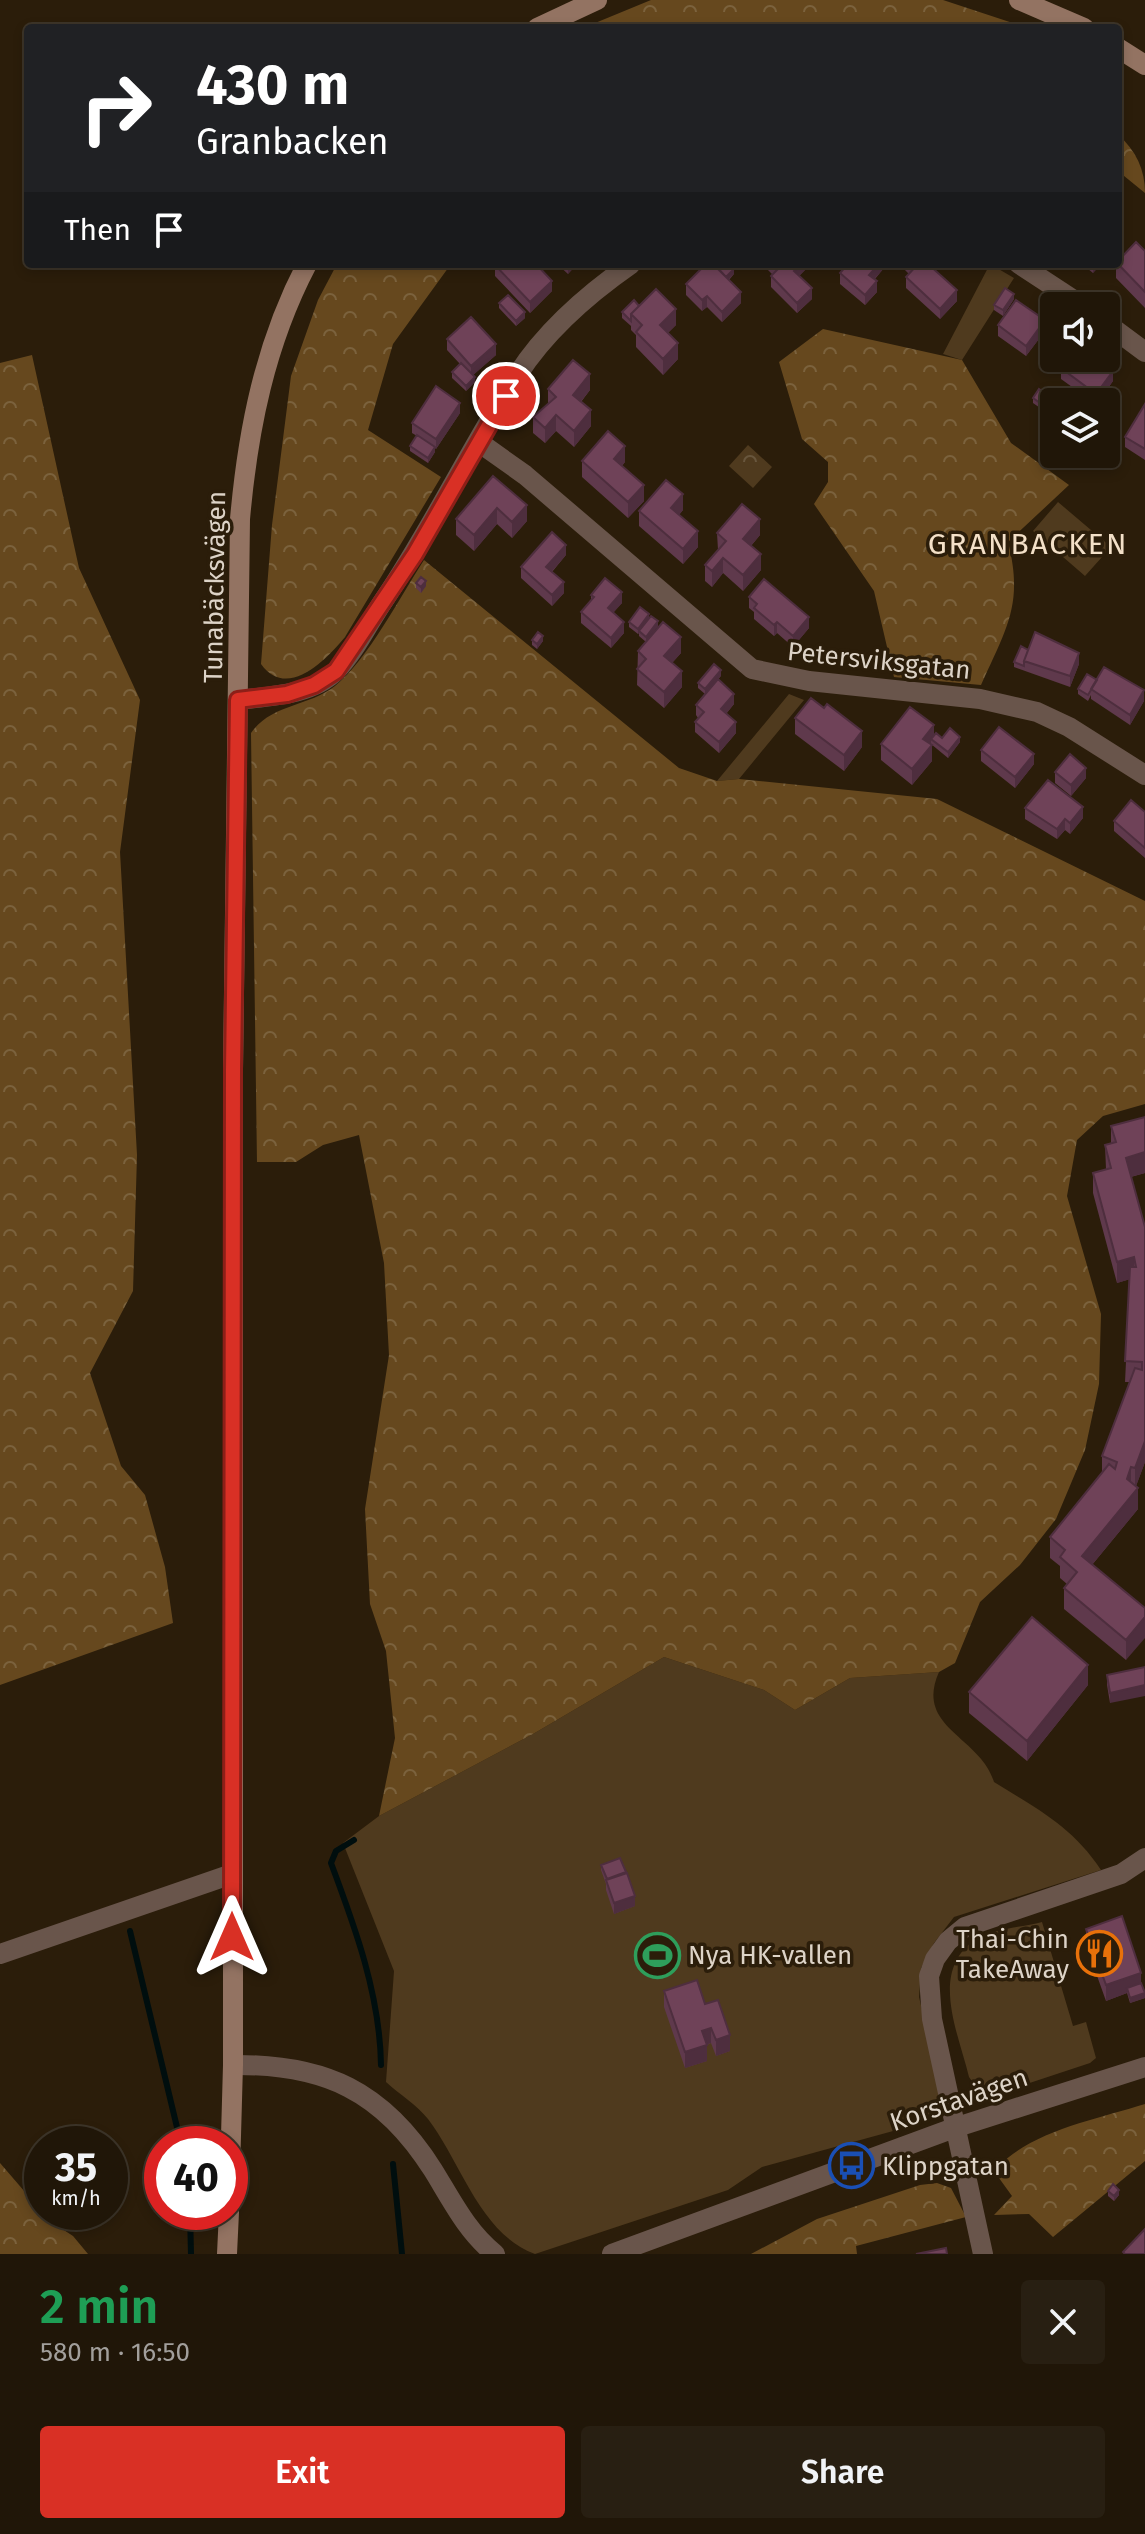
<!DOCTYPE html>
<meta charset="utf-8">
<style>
body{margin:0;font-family:"Fira Sans",sans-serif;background:#281f12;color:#f1f3f6;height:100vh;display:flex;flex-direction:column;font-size:30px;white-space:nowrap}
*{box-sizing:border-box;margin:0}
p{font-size:26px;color:#a29f9c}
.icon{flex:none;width:44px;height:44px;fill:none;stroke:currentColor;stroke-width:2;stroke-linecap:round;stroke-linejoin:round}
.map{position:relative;height:2254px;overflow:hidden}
.side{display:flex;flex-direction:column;background:#201608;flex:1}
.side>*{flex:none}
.hud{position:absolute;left:24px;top:24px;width:1098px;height:244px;border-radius:8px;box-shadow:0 4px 12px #0003,0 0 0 2px #3d3529;background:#202124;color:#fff;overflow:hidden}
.fabs{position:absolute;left:1040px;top:292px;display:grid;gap:16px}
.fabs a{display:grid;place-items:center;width:80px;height:80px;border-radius:8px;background:#201608;box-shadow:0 4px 12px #0003,0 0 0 2px #3d3529;font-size:40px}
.speed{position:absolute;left:24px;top:2126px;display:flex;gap:16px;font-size:40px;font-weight:700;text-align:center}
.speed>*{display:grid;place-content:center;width:104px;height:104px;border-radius:50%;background:#201608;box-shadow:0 4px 12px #0003,0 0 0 2px #3d3529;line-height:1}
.speed small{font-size:20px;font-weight:400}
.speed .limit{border:12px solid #d22;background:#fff;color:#111}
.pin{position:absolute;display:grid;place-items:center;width:68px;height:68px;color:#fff;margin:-34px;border:4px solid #fff;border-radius:50%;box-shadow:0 2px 8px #0007}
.me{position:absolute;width:88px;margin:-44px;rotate:0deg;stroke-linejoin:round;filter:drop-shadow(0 0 6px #0008)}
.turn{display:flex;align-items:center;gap:28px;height:168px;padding:0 40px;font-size:36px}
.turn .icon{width:104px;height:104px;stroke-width:2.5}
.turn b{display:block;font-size:56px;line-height:68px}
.then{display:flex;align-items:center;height:76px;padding:0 40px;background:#0003;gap:16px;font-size:30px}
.round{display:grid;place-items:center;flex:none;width:84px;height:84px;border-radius:8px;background:#281f12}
.overview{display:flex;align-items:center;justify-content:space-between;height:136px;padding:0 40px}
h1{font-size:48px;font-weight:600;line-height:60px;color:#1e9e55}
.button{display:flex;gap:16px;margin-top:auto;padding:16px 40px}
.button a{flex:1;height:92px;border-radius:8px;background:#d93025;color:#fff;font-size:32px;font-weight:600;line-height:92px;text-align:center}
.button a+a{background:#281f12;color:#f1f3f6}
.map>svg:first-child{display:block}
</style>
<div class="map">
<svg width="1145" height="2254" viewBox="0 0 1145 2254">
<defs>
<pattern id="forest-crowns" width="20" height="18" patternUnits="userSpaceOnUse" patternTransform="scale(2)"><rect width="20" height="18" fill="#66481e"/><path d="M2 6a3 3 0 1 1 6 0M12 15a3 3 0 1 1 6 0" fill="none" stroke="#7b623d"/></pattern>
<pattern id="park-crowns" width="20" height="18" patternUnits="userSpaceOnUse" patternTransform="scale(2)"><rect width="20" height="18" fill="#4f3a1e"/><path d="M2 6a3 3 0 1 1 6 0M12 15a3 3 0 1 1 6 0" fill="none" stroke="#68563d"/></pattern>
</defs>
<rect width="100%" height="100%" fill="#2b1d0a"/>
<path fill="#4f3a1e" d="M990,264l24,14 -52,82 -19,-6z
M1058,502l53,45 -26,29 -52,-45z
M789,694l15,6 -65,79 -22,2z
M664,1657l100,33 31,20 55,-32 89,-6c-25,56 41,64 55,110 43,27 78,44 107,88l-147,47 -20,26 -13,25 -2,29 21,90 -5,23 -20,15 -153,42 -34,23 -193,64c-55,-20 -74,-92 -107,-135 -11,-14 -29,-25 -42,-37l8,-111 -51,-128 36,-27 154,-82z
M1042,1922l31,104 13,-4 10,36 -6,5 -94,31c-13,-2 -20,-6 -27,-17 -10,-43 -41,-106 7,-138 16,-10 47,-12 66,-17z"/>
<path fill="url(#forest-crowns)" d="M651,0h292l85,28h-445z
M1118,135c18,15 27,35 27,58l-27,-22z
M337,264h114l-58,80 -25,86 73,47 -96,160c-20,24 -58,63 -84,27l11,-139 19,-149 27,-76z
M823,329l139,31 49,83 58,42 -61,57c16,62 -2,87 -27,143l-87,-8 -20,-86 -60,-87 14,-22v-20l-26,-23 -23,-77z
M32,355l47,213 61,132 -20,152 17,303 -4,136 -43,82 31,93 24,29 20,72 8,56 -173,62v-1322z
M424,560l255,208 38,13 22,-2 198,20 208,102v203l-42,12 -26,24 -10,56 34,118 -2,70 -14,66 -29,69 -36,46 -40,37 -25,61 -16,9 -89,6 -55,32 -31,-20 -100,-33 -131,77 -154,82 16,-78 -9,-87 -16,-47 -5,-95 24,-154 -5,-92 -25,-128 -36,10 -27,17h-39l-6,-429c20,-29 57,-26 84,-47 32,-25 66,-91 89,-126z
M1145,2104v57l-92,76 -24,-23 -35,1 18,-19 -13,-18v-12c35,-36 99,-47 146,-62z
M0,2163l50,58 23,15 15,18h-88z
M937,2183l14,5 15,29 -110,29 1,8h-106l66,-35 103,-34z"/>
<path fill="url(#park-crowns)" d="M748,445l24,22 -19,21 -24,-22z"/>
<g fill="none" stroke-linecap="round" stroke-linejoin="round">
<path stroke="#000e0e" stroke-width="6" d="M354,1840l-18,11 -5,12c24,64 49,132 50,202
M130,1931l51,213
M393,2164l9,90
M190,2212l1,42"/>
<path stroke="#69554b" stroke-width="20" d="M1019,264l64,42
M1106,323l39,29
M480,443l45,32 227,194 57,12 171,18 57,13 32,15 76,48
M238,700c33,-4 74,-5 98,-29 19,-19 33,-49 48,-71 49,-73 87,-153 134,-226 29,-45 70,-80 113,-110
M0,1954l232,-80
M233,2065c92,-1 150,26 200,105 18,29 34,62 62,84
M612,2254l342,-126 191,-61
M983,2254l-51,-235 -2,-28 -1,-15 6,-17 13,-18 17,-14 156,-53 24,-16"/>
<path stroke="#937362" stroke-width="20" d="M1019,0l65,28
M537,28l60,-28
M1118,48l27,17
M230,2171l3,-106v-995l7,-551c8,-90 25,-175 67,-255
M227,2254l2,-42"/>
</g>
<path fill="#5f394c" d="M1145,251v57l-29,-30v-14z
M557,264h20l-9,10z
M762,264h49l-12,12 13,23 -15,14 -26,-26v-11l1,-2z
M845,264h39v4l-9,11 2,13 -12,13 -25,-21v-11l6,-7z
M903,264h25l29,37 -17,18 -34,-31v-11l3,-3 -6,-6z
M1082,264h19l-8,9z
M495,265l57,26 -22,22 -35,-37z
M734,274l-5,6 12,23 -19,19 -15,-15 -5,4 -16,-16v-11z
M1014,299l-11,17 -9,-6v-5z
M499,303l26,15 -9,8 -17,-18z
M639,306l37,19 -8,8 10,26 -15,16 -27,-28v-12l-5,-5v-4l-9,-8v-6z
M998,325l47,6 -19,25 -28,-20z
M447,339l49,16 -23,20 2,7 -9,9 -14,-13v-6l8,-8 -13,-14z
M1061,368l52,13 -15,21h-5l-32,-23z
M548,389l42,1 -9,12 10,24 -17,21 -18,-16 -11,12 -12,-10v-16l15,-13z
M1033,398l16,3 -6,9 -10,-7z
M1145,404v56l-20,-13v-10z
M460,413l-24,36 -1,-1v4l-7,11 -18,-12v-5l7,-10 -5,-3v-10z
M582,461l43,1 -3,4 22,35 -16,17 -46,-41z
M493,476l34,45 -15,17 -15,-14 -23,27 -18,-16v-16z
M683,510l-4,5 19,32 -15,17 -44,-38v-15z
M717,533l43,2 -9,11 10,24 -18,21 -20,-18 -11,14 -7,-6v-16l13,-15z
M566,555l-14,17 12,21 -12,13 -31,-28v-11z
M416,583l10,3 -5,7 -5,-5z
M591,595l31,8 -9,9 11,21 -13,15 -30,-25v-11l10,-12z
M749,597l60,31 -16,19 -16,-14 -3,3 -20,-17v-7l-5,-4z
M649,618l9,8 -11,14 34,13 -9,10 10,24 -18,21 -27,-23 1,-34 8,-9 -7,-6v-3l-1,1 -9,-7v-5z
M532,640l11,1 -6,8 -5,-4z
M1028,650l51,14 -9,23 -56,-20v-5z
M721,676l-3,3 16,25 -8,10 10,19 -17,20 -24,-21v-10l3,-4 -2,-3v-10l9,-11 -7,-6v-5z
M1097,680l47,21 -14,24 -39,-26v-4l-3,6 -10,-7v-5z
M795,718l67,29 -18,24 -49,-37z
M934,736l26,6 -12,16 -17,-14 1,17 -20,24 -31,-25v-16z
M981,750l53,14 -19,24 -34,-27z
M1055,772l31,6 -15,18 -16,-13z
M1025,808l58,10 -13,16 -5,-4 -8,9 -32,-20z
M1145,812v46l-31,-27v-10z
M1111,1126l34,47 -14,4 14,50v235l-9,24 2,23 -46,56 53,43 -19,52 -62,-51v-21l3,-4 -7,-6v-12l-10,-8v-21l52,-63v-18l28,-74h-5l5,-103 -13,4 -24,-90v-20l13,-4 -1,-24 6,-2z
M1145,1667l-35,36 -3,-18v-10z
M1088,1685l-61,76 -58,-48v-21z
M601,1865l34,41 -21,8 -8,-24v-6l-5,-14z
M1086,1929l55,54 4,15 -15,5 -3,-10 -21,8 -20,-56z
M664,1991l41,13 25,47 -14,5 -5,-13 -4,2v16l-22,7 -21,-61z
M1108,2191l11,4 -5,6 -6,-5z"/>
<path fill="#4e2e3e" d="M573,264h4l-9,10v-5z
M801,264h10l-17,17v-10z
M879,264h5v4l-15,17v-10z
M1093,264h8l-8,9z
M734,269v5l-8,8v-5z
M552,281v10l-22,22v-11z
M877,281v11l-12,13v-10z
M812,288v11l-15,14v-10z
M957,290v11l-17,18v-10z
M741,292v11l-19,19v-10z
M1014,294v5l-11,17v-6z
M707,296v11l-5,4v-11z
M676,309v16l-16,15v-15z
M525,312v6l-9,8v-5z
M1045,320v11l-19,25v-10z
M678,343v16l-15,16v-16z
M496,344v11l-25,22v-11z
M1113,371v10l-15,21h-2v-8z
M590,374v16l-17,21v-16z
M475,377v5l-9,9v-5z
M1049,396v5l-6,9v-5z
M460,403v10l-24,36v-10z
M591,410v16l-17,21v-16z
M556,415v16l-11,12v-15z
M625,446v16l-11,13v-16z
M435,447v5l-7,11v-5z
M644,485v16l-16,17v-16z
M683,494v16l-12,14v-16z
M527,505v16l-15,17v-16z
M497,508v16l-23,27v-16z
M760,519v16l-17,20v-16z
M698,531v16l-15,17v-15z
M566,545v10l-20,23v-11z
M761,554v16l-18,21v-16z
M723,558v15l-11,14v-16z
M426,581v5l-5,7v-6z
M564,582v11l-12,13v-11z
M622,592v11l-14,16v-11z
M649,614v5l-11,15v-5z
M809,617v11l-16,19v-11z
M658,621v5l-12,16v-5z
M624,622v11l-13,15v-10z
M777,622v11l-3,3v-11z
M543,636v5l-6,8v-5z
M681,637v16l-17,19v-16z
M1079,653v11l-9,23v-11z
M721,670v6l-16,18v-5z
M682,671v16l-18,21v-16z
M1144,690v11l-14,24v-10z
M734,694v10l-13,16v-11z
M736,722v11l-17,20v-11z
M934,725v16l-3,-2v5l-8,-5z
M862,731v16l-18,24v-16z
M960,737v5l-12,16v-6z
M932,745v16l-20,24v-16z
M1034,754v10l-19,24v-11z
M1086,768v10l-15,18v-11z
M1083,807v11l-13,16v-11z
M1065,819v11l-8,9v-10z
M1145,1152v21l-19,5v-20z
M1134,1257v21l-17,5v-21z
M1145,1441v21l-10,27v-21z
M1131,1467v21l-4,-9z
M1138,1488v21l-56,68v-21z
M1145,1617v21l-19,22v-20z
M1088,1665v20l-61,76v-20z
M1145,1685v11l-35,7v-10z
M635,1896v10l-21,8v-11z
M1141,1973v15h-14v5l-21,8v-16z
M1145,1993v5l-15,5v-5z
M711,2028v15l-9,3v-15z
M730,2035v16l-14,5v-16z
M707,2045v16l-22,7v-16z
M1119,2190v5l-5,6v-5z"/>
<path fill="#6f4258" stroke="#4e2e3e" stroke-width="2" d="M1136,242l9,9v41l-27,-28v-3z
M496,264h40l16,17 -22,21 -35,-37z
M563,264h10l-5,5z
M706,264h7l28,28 -19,20 -15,-16 -5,4 -16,-16z
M714,264h16l4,5 -8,8z
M773,264h28l-7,7 18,17 -15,15 -26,-27 7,-7z
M848,264h31l-10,11 8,6 -12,14 -25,-22z
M905,264h12l-5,6z
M918,264h10l29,26 -17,19 -34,-32z
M1005,288l9,6 -11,16 -9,-5z
M656,289l20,20 -16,16 18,18 -15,16 -27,-27 6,-7 -11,-11z
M508,295l17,17 -9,9 -17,-18z
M634,300l5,6 -8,8v7l-9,-9z
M1016,300l29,20 -19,26 -28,-21z
M471,317l25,27 -25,22 -24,-27z
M1068,358h27l18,13 -17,23 -35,-26z
M573,360l17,14 -17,21 18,15 -17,21 -18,-16 -11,13 -12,-11 23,-20 -8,-8z
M461,363l14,14 -9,9 -14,-14z
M436,386l24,17 -24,36 -24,-16z
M1039,389l10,7 -6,9 -10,-7z
M1145,404v45l-20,-12z
M608,431l17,15 -11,13 30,26 -16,17 -46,-41z
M417,435l18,12 -7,11 -18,-12z
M493,476l34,29 -15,17 -15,-14 -23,27 -18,-16z
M666,480l17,14 -12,14 27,23 -15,18 -44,-38z
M742,504l18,15 -17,20 18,15 -18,21 -20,-17 -11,13 -7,-6 21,-24 -9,-8z
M552,532l14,13 -20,22 18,15 -12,13 -31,-28z
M421,577l5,4 -5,6 -5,-4z
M605,578l17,14 -14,16 16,14 -13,16 -30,-26 13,-15 -3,-2z
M764,579l45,38 -16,19 -16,-14 -3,3 -20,-17 3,-4 -8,-7z
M640,607l9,7 -11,15 -9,-7z
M651,616l7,5 -12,16 -7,-6z
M663,622l18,15 -17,19 18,15 -18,21 -27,-23 9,-10 -8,-8z
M538,632l5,4 -6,8 -5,-4z
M1035,632l44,21 -9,23 -46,-15z
M1021,646l7,4 -4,11v5l-10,-4z
M714,664l7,6 -16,19 -7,-6z
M1104,667l40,23 -14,25 -39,-26z
M1087,674l10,6 -9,15 -10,-6z
M718,679l16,15 -13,15 15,13 -17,20 -24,-20 9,-10 -8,-7z
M811,698l13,10 3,-4 35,27 -18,24 -49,-37z
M910,707l24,18 -11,14 9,6 -20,24 -31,-25z
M999,727l35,27 -19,23 -34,-27z
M950,728l10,9 -12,15 -17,-13 5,-6 6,5z
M1070,754l16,14 -15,17 -16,-13z
M1048,780l35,27 -13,16 -5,-4 -8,10 -32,-21z
M1131,800l14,12v36l-31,-27z
M1145,1117v35l-19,6 19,69v214l-10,27 -4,-1 -4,12 11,9 -56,68 63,52v9l-19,23 -62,-52 13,-16 -17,-15 5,-7 -15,-13 59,-73 6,5 2,-7 -15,-6 33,-88 7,2v-8l-17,-1 5,-94h6l-2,-10 -17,5 -24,-89 18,-5 -6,-23 11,-3 -5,-16z
M1032,1617l56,48 -61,76 -58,-49z
M1145,1667v18l-35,8 -3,-18z
M620,1858l6,14 -19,7 -6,-14z
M627,1873l8,23 -21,7 -8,-23z
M1122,1916l19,57 -35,12 -20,-56z
M697,1980l8,24 13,-4 12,35 -14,5 -5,-12 -9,3 5,14 -22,7 -21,-61z
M1141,1983l4,10 -15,5 -3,-10z
M1113,2184l6,6 -5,6 -6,-5z
M1145,2229v25h-20l-2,-2z
M946,2248l1,6h-31z"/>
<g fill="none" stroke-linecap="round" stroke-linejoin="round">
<defs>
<path id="route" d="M232,1937l1,-867 5,-370 49,-6 27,-9 22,-14 79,-117 91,-158"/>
</defs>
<use href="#route" stroke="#8d1f18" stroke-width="20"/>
<use href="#route" stroke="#d93025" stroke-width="14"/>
</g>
<defs>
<symbol id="restaurant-ring" viewBox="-11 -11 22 22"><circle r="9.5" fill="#2b1d0a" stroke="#e8710a" stroke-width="1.5"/><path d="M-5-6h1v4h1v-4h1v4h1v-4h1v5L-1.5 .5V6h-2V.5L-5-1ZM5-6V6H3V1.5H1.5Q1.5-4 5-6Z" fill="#e8710a"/></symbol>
<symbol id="stadium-ring" viewBox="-11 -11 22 22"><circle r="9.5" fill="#2b1d0a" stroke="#2e9e5b" stroke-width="1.5"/><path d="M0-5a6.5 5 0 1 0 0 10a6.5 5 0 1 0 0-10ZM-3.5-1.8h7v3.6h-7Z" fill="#2e9e5b"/></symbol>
<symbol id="bus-ring" viewBox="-11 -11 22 22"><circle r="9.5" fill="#2b1d0a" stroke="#1a4fb4" stroke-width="1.5"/><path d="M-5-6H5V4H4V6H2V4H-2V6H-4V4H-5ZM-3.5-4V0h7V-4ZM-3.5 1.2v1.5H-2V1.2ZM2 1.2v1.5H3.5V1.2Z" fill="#1a4fb4"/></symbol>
</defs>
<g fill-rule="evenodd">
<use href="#restaurant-ring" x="1074" y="1928" width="51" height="51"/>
<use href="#stadium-ring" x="632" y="1930" width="51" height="51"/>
<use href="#bus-ring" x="826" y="2140" width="51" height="51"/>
</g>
<g text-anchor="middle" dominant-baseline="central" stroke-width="7" stroke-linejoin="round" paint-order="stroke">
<g font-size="26" fill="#ddd3c7" stroke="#2b1d0a">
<text transform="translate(215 587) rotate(-89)">Tunabäcksvägen</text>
<text transform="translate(879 661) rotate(6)">Petersviksgatan</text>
<text transform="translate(959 2100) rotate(-19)">Korstavägen</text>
</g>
<g font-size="26" fill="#ddd3c7" stroke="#2b1d0a" text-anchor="start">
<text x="1069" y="1939" text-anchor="end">Thai-Chin<tspan x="1069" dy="30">TakeAway</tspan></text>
<text x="688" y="1955">Nya HK-vallen</text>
<text x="882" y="2166">Klippgatan</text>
</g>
<g font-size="30" letter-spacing="2" fill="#f3e0c8" stroke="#2b1d0a">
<text x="1028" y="544">GRANBACKEN</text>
</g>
</g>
</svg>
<div class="fabs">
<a><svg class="icon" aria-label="sound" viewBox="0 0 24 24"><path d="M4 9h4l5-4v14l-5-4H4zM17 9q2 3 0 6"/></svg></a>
<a><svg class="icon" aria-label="layers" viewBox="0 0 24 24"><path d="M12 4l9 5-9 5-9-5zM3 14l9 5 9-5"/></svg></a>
</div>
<div class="speed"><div>35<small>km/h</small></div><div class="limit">40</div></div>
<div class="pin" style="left:506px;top:396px;background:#d93025"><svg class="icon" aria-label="arrive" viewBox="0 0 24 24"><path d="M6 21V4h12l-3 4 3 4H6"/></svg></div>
<svg class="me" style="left:232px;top:1937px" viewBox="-20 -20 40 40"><path d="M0-17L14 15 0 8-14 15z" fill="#d93025" stroke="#fff" stroke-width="4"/></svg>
<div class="hud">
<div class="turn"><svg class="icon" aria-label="right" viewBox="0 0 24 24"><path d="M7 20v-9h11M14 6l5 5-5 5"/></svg><div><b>430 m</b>Granbacken</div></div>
<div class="then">Then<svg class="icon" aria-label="arrive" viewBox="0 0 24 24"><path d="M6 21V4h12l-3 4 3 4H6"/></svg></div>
</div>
</div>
<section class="side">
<div class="overview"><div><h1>2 min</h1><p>580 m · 16:50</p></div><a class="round"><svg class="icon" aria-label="close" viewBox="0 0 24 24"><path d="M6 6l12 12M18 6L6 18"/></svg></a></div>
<div class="button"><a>Exit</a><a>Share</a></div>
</section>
